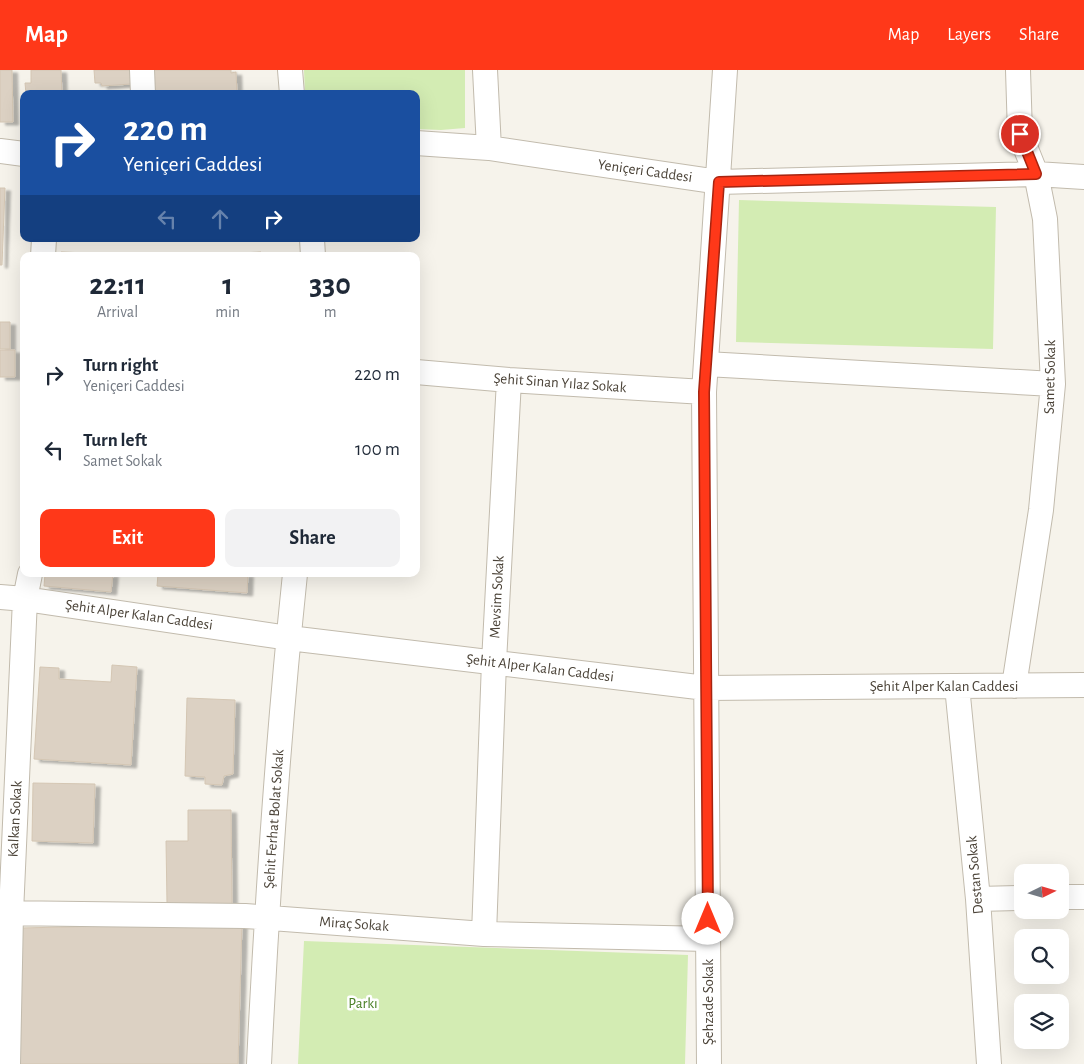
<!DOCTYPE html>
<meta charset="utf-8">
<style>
body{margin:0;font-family:"Alegreya Sans",sans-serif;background:#f2f2f3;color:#1f2937;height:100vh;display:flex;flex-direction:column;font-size:19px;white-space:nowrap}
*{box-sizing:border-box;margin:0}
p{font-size:16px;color:#747a83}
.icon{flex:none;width:28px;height:28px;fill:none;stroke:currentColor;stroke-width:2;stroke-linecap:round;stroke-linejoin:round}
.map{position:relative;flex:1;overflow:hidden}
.drawer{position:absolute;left:20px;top:182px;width:400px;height:325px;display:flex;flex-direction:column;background:#fff;border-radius:10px;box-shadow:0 5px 20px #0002}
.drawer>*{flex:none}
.top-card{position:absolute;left:20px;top:20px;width:400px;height:152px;border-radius:10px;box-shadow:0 5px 20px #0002;background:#1a4fa0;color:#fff;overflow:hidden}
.needle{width:32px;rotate:85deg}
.tools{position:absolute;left:1014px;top:794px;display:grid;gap:10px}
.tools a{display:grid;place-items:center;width:55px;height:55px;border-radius:10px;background:#fff;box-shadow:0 5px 20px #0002;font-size:25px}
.pin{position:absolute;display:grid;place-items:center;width:42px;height:42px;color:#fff;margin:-21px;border:2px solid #fff;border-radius:50%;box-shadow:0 1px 5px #0007}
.me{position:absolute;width:55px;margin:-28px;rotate:0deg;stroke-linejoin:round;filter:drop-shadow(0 0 4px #0008)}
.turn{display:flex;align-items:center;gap:18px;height:105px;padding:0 20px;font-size:22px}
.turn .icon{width:65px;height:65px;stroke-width:2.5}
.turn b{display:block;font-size:35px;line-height:42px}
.lanes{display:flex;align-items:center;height:48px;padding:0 20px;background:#0003;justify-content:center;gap:25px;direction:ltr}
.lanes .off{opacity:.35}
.eta{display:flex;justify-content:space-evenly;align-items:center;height:85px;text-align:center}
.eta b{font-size:30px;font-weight:700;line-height:35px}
.button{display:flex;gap:10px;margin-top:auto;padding:10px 20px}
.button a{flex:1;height:58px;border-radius:10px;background:#ff3819;color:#fff;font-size:20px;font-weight:700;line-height:58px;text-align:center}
.button a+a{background:#f2f2f3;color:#1f2937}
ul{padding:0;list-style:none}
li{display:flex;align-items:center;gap:15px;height:75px;padding:0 20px}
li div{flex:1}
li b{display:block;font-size:19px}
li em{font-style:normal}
header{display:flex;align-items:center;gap:30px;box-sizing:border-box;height:70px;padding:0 25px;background:#ff3819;color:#fff}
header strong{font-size:24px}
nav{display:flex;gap:28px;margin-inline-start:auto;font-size:18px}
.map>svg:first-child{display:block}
</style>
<header>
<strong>Map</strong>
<nav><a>Map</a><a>Layers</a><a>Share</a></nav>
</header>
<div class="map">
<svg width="1084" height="994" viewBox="0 0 1084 994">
<defs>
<filter id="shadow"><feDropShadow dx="5.5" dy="3" stdDeviation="1" flood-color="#0004"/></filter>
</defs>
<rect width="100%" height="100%" fill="#f6f3eb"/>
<path fill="#d3ecb3" d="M304,0h161v58l-24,2 -25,-1v-35h-111z
M739,130l257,7 -3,142 -257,-7z
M304,871l384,14 -3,109h-387z"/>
<path fill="#dcd1c3" stroke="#d4c6b3" filter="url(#shadow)" d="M0,0h12l1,52h-13z
M31,0h30l1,24h-36l-1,-11h6z
M94,0h36l1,14 -29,2 -1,-3h-6z
M148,0h83v3l5,-1 1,22h-88z
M0,118h5l-3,77h-2z
M61,182l56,2v2h-56z
M261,182v4h-83z
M0,252h10v27h-10z
M0,280h15v27h-15z
M45,504h68l-2,18 -67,-6z
M158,504h90l-1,19 -90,-7z
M112,595l25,2 -6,98 -97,-6 6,-92 19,1v11l52,3z
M187,628l48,2 -2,74 -9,2 -2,9 -17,-1v-7l-20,-1z
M33,713l62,1 -2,59 -61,-2z
M188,740h43l1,94h-65l-1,-63h22z
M242,853l-4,141h-220l2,-136z"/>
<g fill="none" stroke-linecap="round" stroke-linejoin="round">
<defs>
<path id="minor" d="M142,0l1,24
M290,0l2,24
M485,0l4,78
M416,73l73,5 230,34 317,-8 48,3
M0,81l24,3
M312,169l1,17
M43,186l1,-17
M706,294l347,20
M416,302l93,8 195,12
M0,527l25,2 264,39 417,50 378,-3
M957,616l21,213 11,165
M1014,616l27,-176 12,-126 -8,-165 -9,-45 -16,-40 -2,-64
M1060,827h24
M978,829l44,-1
M0,843l245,3 239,18 224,5
M484,864l10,-272 15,-282
M8,994l3,-151 14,-314 5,-25
M259,994c8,-164 19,-327 36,-490
M709,994l-5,-672 21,-322"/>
</defs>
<use href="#minor" stroke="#c2bbad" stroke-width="26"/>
<use href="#minor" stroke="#fff" stroke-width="24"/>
</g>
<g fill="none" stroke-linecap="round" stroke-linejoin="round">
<defs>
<path id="route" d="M708,849l-4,-527 15,-210 317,-8 -16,-40"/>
</defs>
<use href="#route" stroke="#a62410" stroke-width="12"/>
<use href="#route" stroke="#ff3819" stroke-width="9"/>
</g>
<g text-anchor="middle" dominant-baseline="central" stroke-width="5" stroke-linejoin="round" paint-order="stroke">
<g font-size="15" fill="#4b4338" stroke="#fff">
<text transform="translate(645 101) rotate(8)">Yeniçeri Caddesi</text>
<text transform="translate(1050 307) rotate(-89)">Samet Sokak</text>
<text transform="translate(560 313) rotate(4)">Şehit Sinan Yılaz Sokak</text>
<text transform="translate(497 527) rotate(-87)">Mevsim Sokak</text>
<text transform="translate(139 545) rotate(8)">Şehit Alper Kalan Caddesi</text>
<text transform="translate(540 598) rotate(7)">Şehit Alper Kalan Caddesi</text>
<text x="944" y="616">Şehit Alper Kalan Caddesi</text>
<text transform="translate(15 749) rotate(-87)">Kalkan Sokak</text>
<text transform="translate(274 749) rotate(-86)">Şehit Ferhat Bolat Sokak</text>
<text transform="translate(975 805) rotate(-95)">Destan Sokak</text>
<text transform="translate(354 854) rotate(4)">Miraç Sokak</text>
<text transform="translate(708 932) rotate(-90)">Şehzade Sokak</text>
</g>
<g font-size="15" fill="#4b8127" stroke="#fff">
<text x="363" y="933">Parkı</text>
</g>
</g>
</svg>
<div class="tools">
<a><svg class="needle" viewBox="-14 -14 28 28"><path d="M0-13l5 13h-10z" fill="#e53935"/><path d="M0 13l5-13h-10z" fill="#747a83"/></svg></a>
<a><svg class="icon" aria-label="search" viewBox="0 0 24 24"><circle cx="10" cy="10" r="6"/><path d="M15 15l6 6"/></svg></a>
<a><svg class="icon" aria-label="layers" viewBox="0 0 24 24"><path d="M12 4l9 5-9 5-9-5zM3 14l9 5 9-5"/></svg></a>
</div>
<div class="pin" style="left:1020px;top:64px;background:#d93025"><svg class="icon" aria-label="arrive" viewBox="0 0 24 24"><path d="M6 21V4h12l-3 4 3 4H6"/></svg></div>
<svg class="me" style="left:708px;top:849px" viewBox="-20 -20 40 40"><circle r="19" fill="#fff"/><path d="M0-13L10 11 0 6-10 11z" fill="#ff3819"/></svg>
<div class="top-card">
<div class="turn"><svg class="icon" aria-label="right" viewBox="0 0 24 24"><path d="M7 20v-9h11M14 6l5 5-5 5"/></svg><div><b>220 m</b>Yeniçeri Caddesi</div></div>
<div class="lanes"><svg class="icon off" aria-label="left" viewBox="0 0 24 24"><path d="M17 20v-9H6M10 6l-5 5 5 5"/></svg><svg class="icon off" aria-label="ahead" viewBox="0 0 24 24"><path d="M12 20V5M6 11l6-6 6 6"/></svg><svg class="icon" aria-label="right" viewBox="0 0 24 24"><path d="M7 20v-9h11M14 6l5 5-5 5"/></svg></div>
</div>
<section class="drawer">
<div class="eta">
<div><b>22:11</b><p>Arrival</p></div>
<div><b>1</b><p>min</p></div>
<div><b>330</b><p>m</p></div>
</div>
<ul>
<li><svg class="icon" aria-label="right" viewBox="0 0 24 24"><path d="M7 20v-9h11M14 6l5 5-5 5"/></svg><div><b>Turn right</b><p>Yeniçeri Caddesi</p></div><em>220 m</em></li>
<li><svg class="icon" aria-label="left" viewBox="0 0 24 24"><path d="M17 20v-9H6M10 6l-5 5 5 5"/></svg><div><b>Turn left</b><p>Samet Sokak</p></div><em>100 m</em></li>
</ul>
<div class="button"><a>Exit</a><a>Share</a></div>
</section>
</div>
